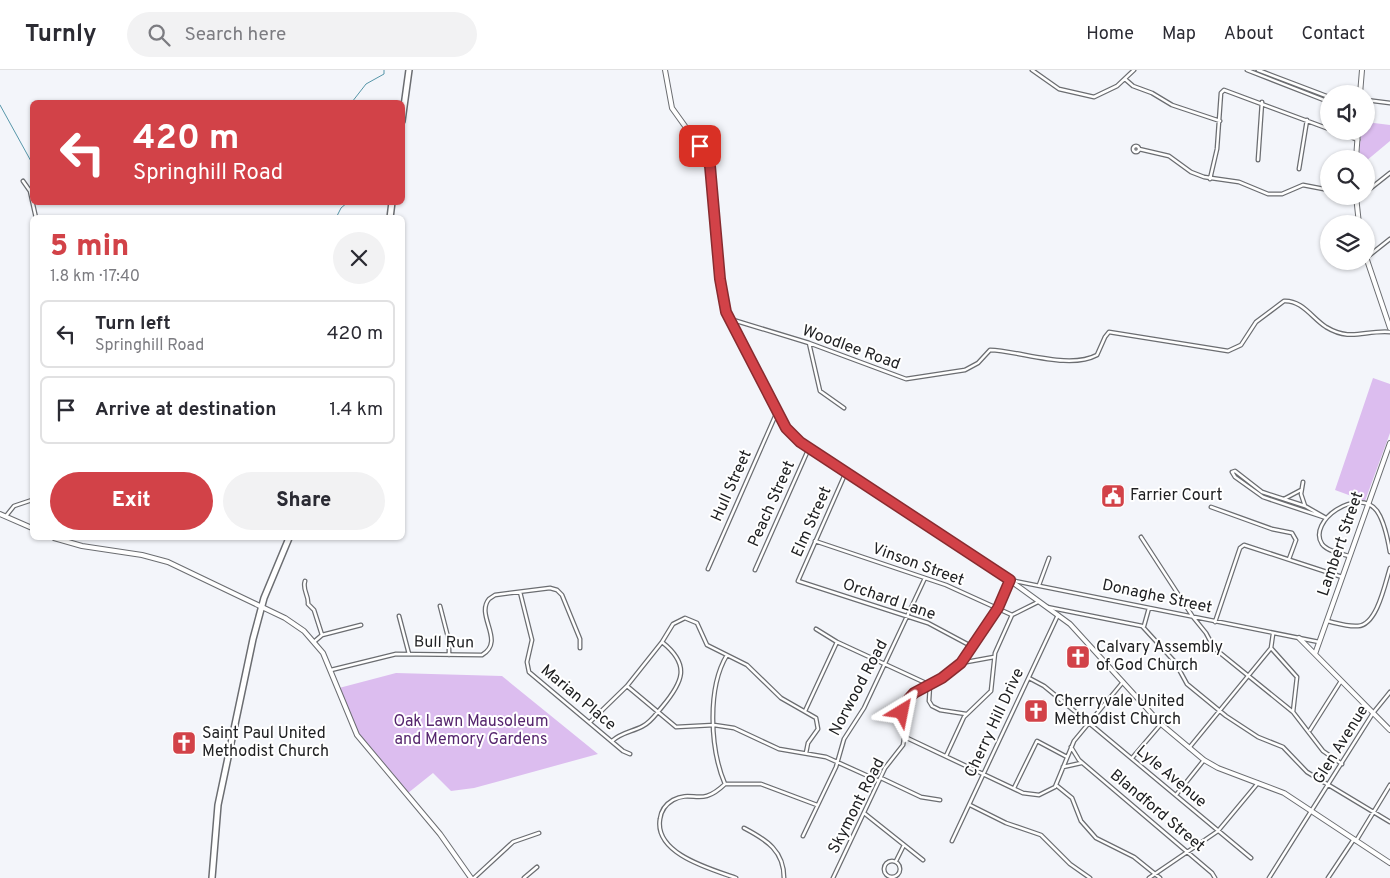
<!DOCTYPE html>
<meta charset="utf-8">
<style>
body{margin:0;font-family:Overpass,sans-serif;background:#f2f2f3;color:#2b2b33;height:100vh;display:flex;flex-direction:column;font-size:19px;white-space:nowrap}
*{box-sizing:border-box;margin:0}
p{font-size:16px;color:#7c7c81}
.icon{flex:none;width:28px;height:28px;fill:none;stroke:currentColor;stroke-width:2;stroke-linecap:round;stroke-linejoin:round}
.map{position:relative;flex:1;overflow:hidden}
.side{position:absolute;left:30px;top:145px;width:375px;height:325px;display:flex;flex-direction:column;background:#fff;border-radius:8px;box-shadow:0 1px 4px #0004}
.side>*{flex:none}
.hud{position:absolute;left:30px;top:30px;width:375px;height:105px;border-radius:8px;box-shadow:0 1px 4px #0004;background:#d24248;color:#fff;overflow:hidden}
.controls{position:absolute;left:1320px;top:15px;display:grid;gap:10px}
.controls a{display:grid;place-items:center;width:55px;height:55px;border-radius:50%;background:#fff;box-shadow:0 1px 4px #0004;font-size:25px}
.pin{position:absolute;display:grid;place-items:center;width:42px;height:42px;color:#fff;margin:-21px;border-radius:10px;box-shadow:0 2px 8px #0006}
.me{position:absolute;width:55px;margin:-28px;rotate:35deg;stroke-linejoin:round;filter:drop-shadow(0 0 4px #0008)}
.turn{display:flex;align-items:center;gap:18px;height:105px;padding:0 20px;font-size:22px}
.turn .icon{width:65px;height:65px;stroke-width:2.5}
.turn b{display:block;font-size:35px;line-height:42px}
.round{display:grid;place-items:center;flex:none;width:52px;height:52px;border-radius:26px;background:#f2f2f3}
.overview{display:flex;align-items:center;justify-content:space-between;height:85px;padding:0 20px}
h1{font-size:30px;font-weight:800;line-height:38px;color:#d24248}
.button{display:flex;gap:10px;margin-top:auto;padding:10px 20px}
.button a{flex:1;height:58px;border-radius:30px;background:#d24248;color:#fff;font-size:20px;font-weight:800;line-height:58px;text-align:center}
.button a+a{background:#f2f2f3;color:#2b2b33}
ul{padding:0;list-style:none}
li{display:flex;align-items:center;gap:15px;height:68px;margin:0 10px 8px;padding:0 10px;border:2px solid #e1e1e2;border-radius:8px}
li div{flex:1}
li b{display:block;font-size:19px}
li em{font-style:normal}
header{display:flex;align-items:center;gap:30px;box-sizing:border-box;height:70px;padding:0 25px;background:#fff;border-bottom:1px solid #e1e1e2}
header strong{font-size:24px}
nav{display:flex;gap:28px;margin-inline-start:auto;font-size:18px}
.search{width:350px;height:45px;background:#f2f2f3;display:flex;align-items:center;gap:12px;box-sizing:border-box;padding:0 18px;border-radius:28px;color:#7c7c81;font-size:19px}
.map>svg:first-child{display:block}
</style>
<header>
<strong>Turnly</strong>
<div class="search"><svg class="icon" aria-label="search" viewBox="0 0 24 24"><circle cx="10" cy="10" r="6"/><path d="M15 15l6 6"/></svg>Search here</div>
<nav><a>Home</a><a>Map</a><a>About</a><a>Contact</a></nav>
</header>
<div class="map">
<svg width="1390" height="808" viewBox="0 0 1390 808">
<rect width="100%" height="100%" fill="#f3f5fa"/>
<path fill="#dcbdef" d="M1366,52l24,3v16l-24,20v-2h-7l2,-28h5z
M1373,308l17,6v49l-25,68 -30,-11z
M396,603l106,3 96,78 -124,34 -23,3 -18,-18 -25,20 -51,-61 -18,-44z"/>
<g fill="none" stroke-linecap="round" stroke-linejoin="round">
<path stroke="#5696a9" stroke-width="1" d="M352,32l14,-18 18,-10v-4
M0,35l32,58
M336,148l5,-10 7,-6"/>
<defs>
<path id="street" d="M1032,0l27,19 35,8 23,-11 17,-16
M1247,0l82,32
M1258,0l71,27
M1125,9l8,7 19,7 20,12 48,16
M1366,30l24,3
M1336,61l22,9
M1133 79a3 3 0 1 1 6 0a3 3 0 1 1-6 0Z
M1139,79l30,7 22,16 13,5 35,5 29,12h14l21,-9 26,5
M1258,90l4,-58
M1299,99l8,-49
M1210,109l7,-30 4,-56 3,-3 105,39
M23,111l7,10 6,27
M1366,122l24,-19
M1349,126l7,2 5,-2
M1366,188l24,-19
M730,249l79,24 97,36 59,-9 13,-7 12,-13c31,1 79,20 107,5l8,-18 4,-5 119,19 13,-6 15,-23 28,-21c18,-1 28,17 42,26 25,15 38,3 64,5
M809,273l11,48 24,17
M1235,401l27,21 43,14 21,12 -63,-21 -28,-20 -3,-5z
M846,402l-48,109 130,42 43,23
M1303,412l-2,12 4,12
M1284,429l17,-9
M1211,437l61,22 20,4 4,7 -7,19
M6,446l8,-10 18,-6
M1141,467l52,80 13,16 8,15 79,64 30,39 19,13
M815,471l131,44 66,30
M1349,486c-8,-2 -22,-5 -27,-12 -15,-23 36,-58 55,-33 7,10 11,29 13,41
M708,499l69,-157
M755,500l54,-122
M305,511c-3,9 4,14 3,23l6,6 8,25
M1039,515l10,-27
M520,522l12,48 -5,22 2,10 94,79 7,3
M440,536l9,35v14
M1047,537l95,19 33,36 12,22 39,32 32,21 25,10 24,25 83,50
M399,546l10,38
M1327,551c9,2 21,6 31,5 19,-1 27,-42 32,-58
M1215,552l25,-74 4,-3 98,32
M1144,556l5,-18
M816,559l21,13 93,43 -1,16 3,5 8,4 26,4
M315,571l7,-6 39,-10
M1271,578l26,29 -4,35
M961,593l33,-6
M331,600l65,-16 86,1c24,-14 -7,-39 7,-56l6,-4 55,-7 7,2 5,5 18,44v9
M1029,608l15,8 45,37 162,135
M627,616l49,41 38,-2 20,3 45,21 47,8 53,24
M805,641l32,-69
M590,652l37,-36 35,-44 11,-18 12,-6 12,5 10,22 40,20 34,33 35,20 2,11 -10,14 -2,10
M1310,660l31,-49
M905,667l118,56 16,2 16,-8 19,-46 49,-59
M612,671c10,-9 20,-9 31,-15 8,-4 13,-12 19,-19 21,-25 29,-42 0,-65
M1071,677l8,13 133,113 3,5
M1189,678l82,-100 2,-14
M946,686l18,-39 27,-26 4,-38 17,-38 26,-13
M1132,688l29,-34
M1063,697l18,-4
M881,708l40,19 19,3
M725,714c-25,24 -31,5 -52,16 -7,4 -12,11 -13,19 -6,35 51,50 76,59
M725,714c-15,-35 -18,-96 2,-129
M725,714h36l56,21
M1056,715l16,13 9,23 15,17 38,19 26,21
M1014,718l23,-47 30,16
M1176,725l28,-35
M970,735l36,18 35,12 29,29 20,14
M864,743l59,47
M744,758c23,12 40,23 40,50
M803,766l33,-69 8,-28 20,-31 61,-130
M952,771l106,-226
M1356,771l34,-56
M896,791l8,-16
M884 799a8 8 0 1 1 16 0a8 8 0 1 1-16 0Z
M474,808l39,-36 26,-9
M524,808l13,-11
M833,808l52,-110 18,-23 2,-13 -3,-17 4,-13 8,-9 45,-28 39,-57 12,-28 309,62
M1149,808l69,-47 40,-48
M1269,808l104,-165 17,-21
M1328,808l26,-39"/>
<path id="secondary" d="M665,0l7,38 38,53 10,118 7,35 63,119 207,138 73,53 91,100 43,36 14,8 66,25 106,70
M1360,24l2,-24
M1356,89l2,-28
M1356,126l3,28
M1366,187l24,71
M0,444l32,14
M54,468l28,8 60,9 26,7 117,56 19,13 19,22 34,82 83,99 31,44
M1299,568l91,92
M1315,584l75,-211"/>
<path id="highway" d="M402,51l7,-51
M390,148l2,-16
M212,808l6,-73 35,-166 11,-41 25,-60"/>
</defs>
<use href="#street" stroke="#6b6d71" stroke-width="5"/>
<use href="#secondary" stroke="#6b6d71" stroke-width="6"/>
<use href="#highway" stroke="#6b6d71" stroke-width="8"/>
<use href="#street" stroke="#fff" stroke-width="2.5"/>
<use href="#secondary" stroke="#fff" stroke-width="4"/>
<use href="#highway" stroke="#fff" stroke-width="5"/>
</g>
<g fill="none" stroke-linecap="round" stroke-linejoin="round">
<defs>
<path id="route" d="M700,76l10,20 10,113 6,33 60,116 14,14 210,138 -12,28 -37,55 -19,15 -28,15 -8,9 -4,10"/>
</defs>
<use href="#route" stroke="#882b2f" stroke-width="12"/>
<use href="#route" stroke="#d24248" stroke-width="9"/>
</g>
<defs>
<symbol id="civic-square" viewBox="-11 -11 22 22"><rect x="-9" y="-9" width="18" height="18" rx="4" fill="#d24248" stroke="#fff"/><path d="M-.6-6.5H3V-4.5H.6V-3L4-1V1h2V6H-6V1h2V-1L-.6-3ZM-1.2 2.5V6h2.4V2.5Z" fill="#fff"/></symbol>
<symbol id="church-square" viewBox="-11 -11 22 22"><rect x="-9" y="-9" width="18" height="18" rx="4" fill="#d24248" stroke="#fff"/><path d="M-1.2-6h2.4v3.5h3.3v2.4h-3.3V6h-2.4V-.1h-3.3v-2.4h3.3Z" fill="#fff"/></symbol>
</defs>
<g fill-rule="evenodd">
<use href="#civic-square" x="1099" y="412" width="28" height="28"/>
<use href="#church-square" x="1064" y="573" width="28" height="28"/>
<use href="#church-square" x="1022" y="627" width="28" height="28"/>
<use href="#church-square" x="170" y="659" width="28" height="28"/>
</g>
<g text-anchor="middle" dominant-baseline="central" stroke-width="4" stroke-linejoin="round" paint-order="stroke">
<g font-size="16" fill="#202123" stroke="#fff">
<text transform="translate(851 278) rotate(20)">Woodlee Road</text>
<text transform="translate(732 416) rotate(-66)">Hull Street</text>
<text transform="translate(772 434) rotate(-66)">Peach Street</text>
<text transform="translate(812 452) rotate(-66)">Elm Street</text>
<text transform="translate(1341 474) rotate(-71)">Lambert Street</text>
<text transform="translate(918 495) rotate(20)">Vinson Street</text>
<text transform="translate(1157 527) rotate(12)">Donaghe Street</text>
<text transform="translate(889 530) rotate(19)">Orchard Lane</text>
<text transform="translate(444 573) rotate(1)">Bull Run</text>
<text transform="translate(859 618) rotate(-62)">Norwood Road</text>
<text transform="translate(578 628) rotate(40)">Marian Place</text>
<text transform="translate(995 653) rotate(-65)">Cherry Hill Drive</text>
<text transform="translate(1341 675) rotate(-58)">Glen Avenue</text>
<text transform="translate(1171 707) rotate(40)">Lyle Avenue</text>
<text transform="translate(857 736) rotate(-63)">Skymont Road</text>
<text transform="translate(1157 741) rotate(40)">Blandford Street</text>
</g>
<g font-size="16" fill="#202123" stroke="#fff" text-anchor="start">
<text x="1130" y="426">Farrier Court</text>
<text x="1096" y="578">Calvary Assembly<tspan x="1096" dy="18">of God Church</tspan></text>
<text x="1054" y="632">Cherryvale United<tspan x="1054" dy="18">Methodist Church</tspan></text>
<text x="202" y="664">Saint Paul United<tspan x="202" dy="18">Methodist Church</tspan></text>
</g>
<g font-size="16" fill="#56266e" stroke="#fff">
<text x="471" y="652">Oak Lawn Mausoleum<tspan x="471" dy="18">and Memory Gardens</tspan></text>
</g>
</g>
</svg>
<div class="controls">
<a><svg class="icon" aria-label="sound" viewBox="0 0 24 24"><path d="M4 9h4l5-4v14l-5-4H4zM17 9q2 3 0 6"/></svg></a>
<a><svg class="icon" aria-label="search" viewBox="0 0 24 24"><circle cx="10" cy="10" r="6"/><path d="M15 15l6 6"/></svg></a>
<a><svg class="icon" aria-label="layers" viewBox="0 0 24 24"><path d="M12 4l9 5-9 5-9-5zM3 14l9 5 9-5"/></svg></a>
</div>
<div class="pin" style="left:700px;top:76px;background:#d93025"><svg class="icon" aria-label="arrive" viewBox="0 0 24 24"><path d="M6 21V4h12l-3 4 3 4H6"/></svg></div>
<svg class="me" style="left:902px;top:642px" viewBox="-20 -20 40 40"><path d="M0-17L14 15 0 8-14 15z" fill="#d24248" stroke="#fff" stroke-width="4"/></svg>
<div class="hud">
<div class="turn"><svg class="icon" aria-label="left" viewBox="0 0 24 24"><path d="M17 20v-9H6M10 6l-5 5 5 5"/></svg><div><b>420 m</b>Springhill Road</div></div>
</div>
<section class="side">
<div class="overview"><div><h1>5 min</h1><p>1.8 km · 17:40</p></div><a class="round"><svg class="icon" aria-label="close" viewBox="0 0 24 24"><path d="M6 6l12 12M18 6L6 18"/></svg></a></div>
<ul>
<li><svg class="icon" aria-label="left" viewBox="0 0 24 24"><path d="M17 20v-9H6M10 6l-5 5 5 5"/></svg><div><b>Turn left</b><p>Springhill Road</p></div><em>420 m</em></li>
<li><svg class="icon" aria-label="arrive" viewBox="0 0 24 24"><path d="M6 21V4h12l-3 4 3 4H6"/></svg><div><b>Arrive at destination</b></div><em>1.4 km</em></li>
</ul>
<div class="button"><a>Exit</a><a>Share</a></div>
</section>
</div>
